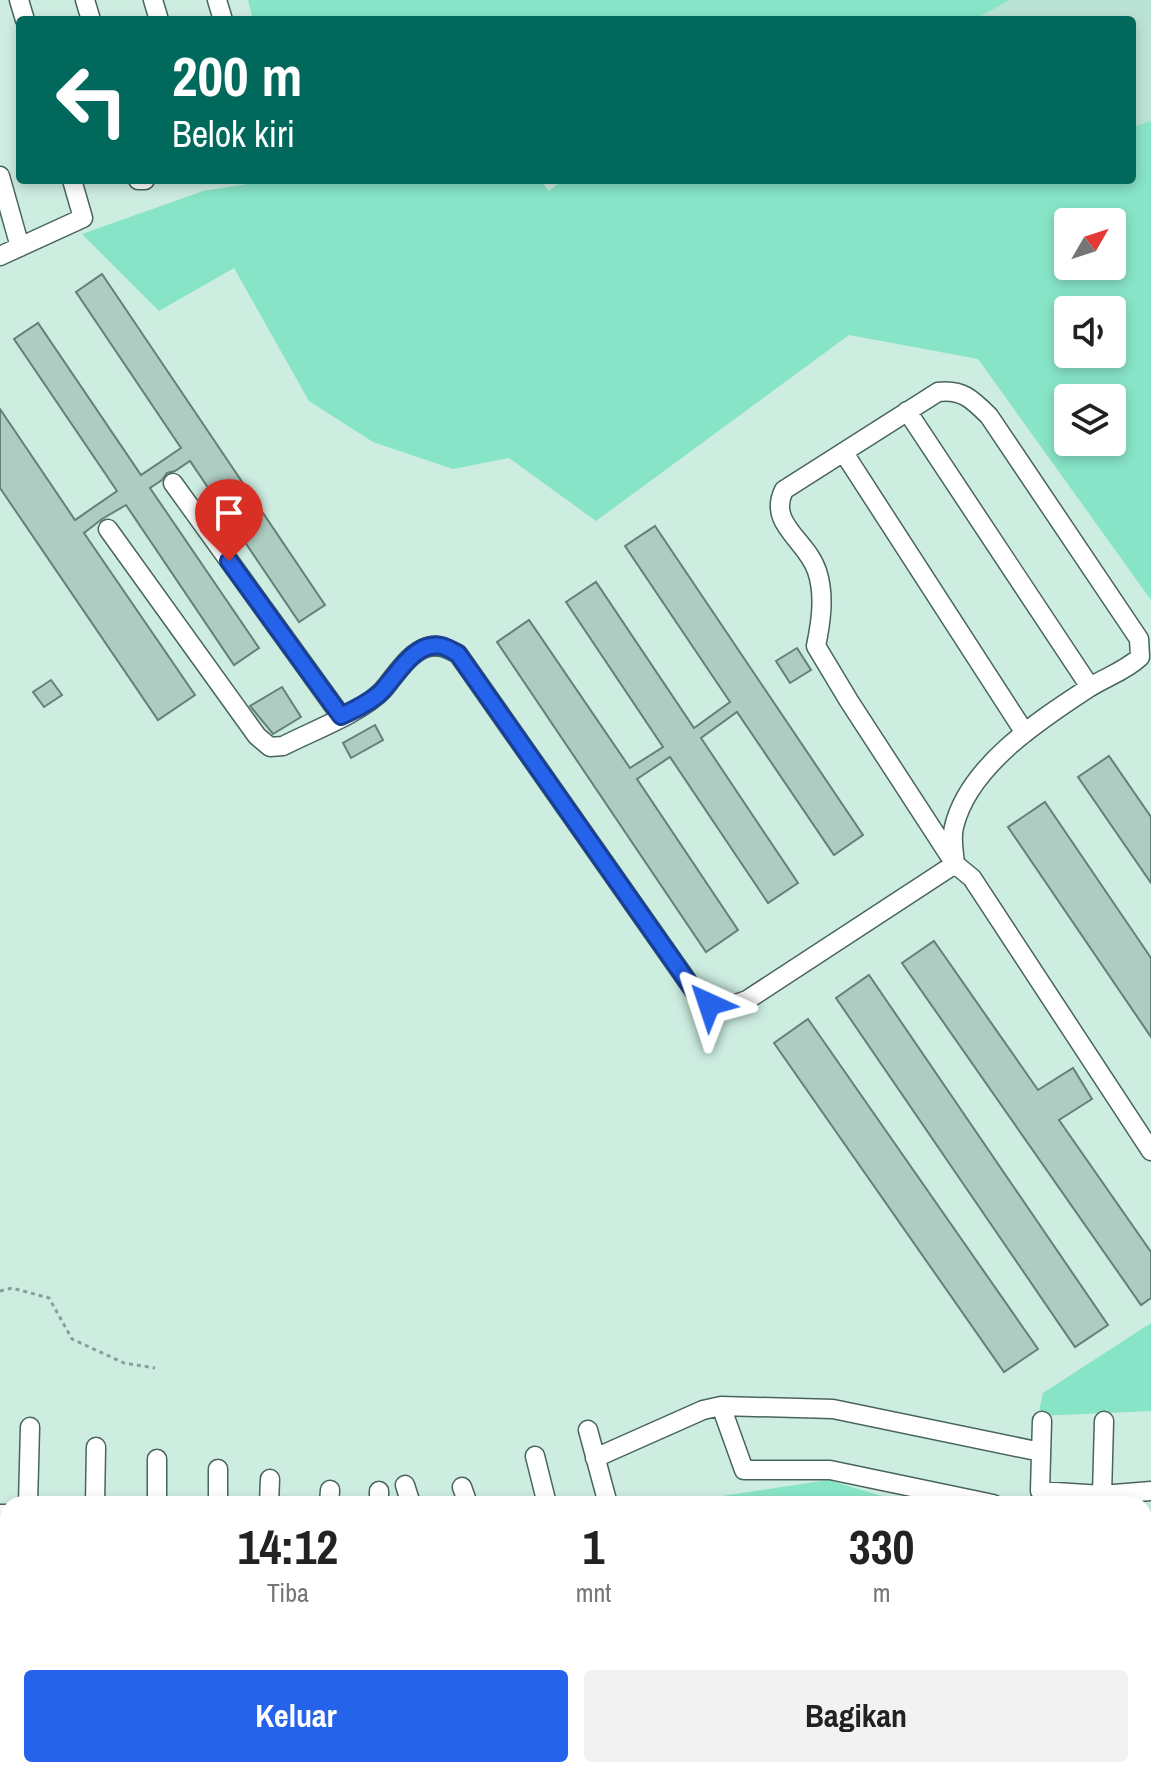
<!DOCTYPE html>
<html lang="id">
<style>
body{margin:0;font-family:"Archivo Narrow",sans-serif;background:#f2f2f2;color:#222;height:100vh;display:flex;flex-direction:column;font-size:30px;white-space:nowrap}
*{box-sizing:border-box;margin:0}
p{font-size:26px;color:#767676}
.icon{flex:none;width:44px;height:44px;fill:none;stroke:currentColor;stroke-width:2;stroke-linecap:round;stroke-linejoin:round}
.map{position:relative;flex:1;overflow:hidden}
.drawer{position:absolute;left:0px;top:1496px;width:1152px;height:282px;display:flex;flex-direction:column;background:#fff;border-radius:24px 24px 0 0;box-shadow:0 4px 12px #0003}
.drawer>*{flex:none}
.guide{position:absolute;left:16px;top:16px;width:1120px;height:168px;border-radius:8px;box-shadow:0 4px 12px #0003;background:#00695c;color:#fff;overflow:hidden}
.needle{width:52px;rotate:51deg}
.buttons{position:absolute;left:1054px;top:208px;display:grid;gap:16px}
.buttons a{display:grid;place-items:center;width:72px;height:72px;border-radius:8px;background:#fff;box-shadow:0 4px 12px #0003;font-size:40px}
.pin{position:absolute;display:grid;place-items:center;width:68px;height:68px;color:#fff;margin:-82px -34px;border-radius:50% 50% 50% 0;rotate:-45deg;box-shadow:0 0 8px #0007}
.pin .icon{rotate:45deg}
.me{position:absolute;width:88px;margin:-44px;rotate:318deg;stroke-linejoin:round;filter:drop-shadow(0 0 6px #0008)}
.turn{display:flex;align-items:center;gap:28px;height:168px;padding:0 24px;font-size:36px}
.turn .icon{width:104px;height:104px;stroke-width:2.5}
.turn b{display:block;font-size:56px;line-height:68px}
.eta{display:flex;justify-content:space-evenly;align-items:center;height:136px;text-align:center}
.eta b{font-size:48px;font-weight:800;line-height:56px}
.action{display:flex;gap:16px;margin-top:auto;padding:16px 24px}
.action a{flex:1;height:92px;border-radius:8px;background:#2563eb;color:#fff;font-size:32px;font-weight:800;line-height:92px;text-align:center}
.action a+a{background:#f2f2f2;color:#222}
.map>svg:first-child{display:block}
</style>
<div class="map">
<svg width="1151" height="1777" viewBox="0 0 1151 1777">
<rect width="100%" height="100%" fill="#cdede1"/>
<path fill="#bbe3d5" d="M1010,0h141v121l-19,6v-107h-159z"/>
<path fill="#87e4c7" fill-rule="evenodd" d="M248,0h762l-37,20h-720z
M1151,121v479l-173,-241 -129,-24 -253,186 -87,-63 -56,11 -80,-27 -64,-41 -75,-133 -75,43 -77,-77 121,-43 70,-11h267l9,11 14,-11h569v-53zM1068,222h44v44h-44zM1068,310h44v44h-44zM1068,398h44v44h-44z
M1151,1323v88l-113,5 5,-23z
M828,1480l81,24h-189l-4,-7z
M1151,1516v98l-7,3v-100z
M8,1758v12h114l1,7h-123v-18z"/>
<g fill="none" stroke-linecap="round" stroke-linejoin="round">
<path stroke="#4ed5b0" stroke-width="5" d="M0,1523l8,1"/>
</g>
<path fill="#aeccc1" stroke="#648177" stroke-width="2" d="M102,274l223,331 -26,17 -109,-161 -15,10 -8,2 -5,7 -12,8 109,160 -25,17 -108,-160 -24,14 -18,14 111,162 -37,25 -158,-232v-79l75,111 42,-29 -103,-152 24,-16 103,152 40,-27 -105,-156z
M655,526l208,309 -29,20 -97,-143 -36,26 97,145 -30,20 -98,-146 -33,22 101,151 -32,22 -209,-310 32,-22 101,148 33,-21 -97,-145 30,-20 98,146 36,-26 -105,-156z
M797,648l14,22 -21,13 -14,-22z
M51,680l11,15 -18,12 -11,-15z
M282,687l19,30 -28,17 -23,-28z
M375,725l8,15 -32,18 -8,-15z
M1109,756l42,61v66l-73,-106z
M1045,802l106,156v79l-143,-210z
M934,941l104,149 35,-22 19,31 -33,21 92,132v46l-10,7 -239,-342z
M869,975l239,350 -33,22 -239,-349z
M808,1019l230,330 -34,23 -230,-329z"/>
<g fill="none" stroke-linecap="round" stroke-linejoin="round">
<defs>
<path id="minor" d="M19,0l6,20
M85,0l6,20
M153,0l6,20
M217,0l6,20
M0,176l20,71
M138,180h7
M0,256l83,-38 -11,-38
M907,411l183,276
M844,453l181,280
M173,483l168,233
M108,529l149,207 13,11 13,-1c29,-15 78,-33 100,-56 12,-14 26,-38 45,-43 11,-3 20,2 30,7l237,338c22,19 26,18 52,8l208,-136
M955,864c-1,-12 -4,-26 -1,-37 14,-60 84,-106 133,-138 18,-12 37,-17 53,-32l-1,-18 -150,-223c-17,-17 -27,-27 -51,-24l-154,98c-17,34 23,50 33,81 8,24 4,51 -1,75l33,55 106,163 17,14 179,273
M721,1406l23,64h86l163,34
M1042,1421l-2,70 62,4 49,-4
M588,1430l20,74
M535,1456l12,48
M595,1458l108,-48 18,-4 112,3 208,43
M157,1459v45
M218,1469v35
M405,1485l6,19
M462,1487l6,17
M1102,1495l2,-74
M28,1504l2,-77
M95,1504l1,-57
M269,1504l1,-25
M329,1504l1,-14
M379,1504v-13
M0,1514h8
M0,1663l8,-1
M1149,1683l2,16
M0,1724l8,-1
M509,1770l3,7
M752,1770l3,7
M874,1770l1,7
M937,1770l5,7
M700,1777l23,-7
M1037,1777h19
M1141,1777l10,-2"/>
</defs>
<use href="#minor" stroke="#49655b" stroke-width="21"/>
<path stroke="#879f96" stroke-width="3" stroke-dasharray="4 4" stroke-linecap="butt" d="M0,1291l12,-3 37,10 23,41 52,24 31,5"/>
<use href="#minor" stroke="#fff" stroke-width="18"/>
</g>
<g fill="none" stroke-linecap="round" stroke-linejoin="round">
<defs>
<path id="route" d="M229,561l112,155c13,-6 26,-12 38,-22 16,-15 35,-54 62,-48 5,1 12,5 17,8l237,338 14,12"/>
</defs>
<use href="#route" stroke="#184099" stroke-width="20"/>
<use href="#route" stroke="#2563eb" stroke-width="14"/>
</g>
</svg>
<div class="buttons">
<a><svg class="needle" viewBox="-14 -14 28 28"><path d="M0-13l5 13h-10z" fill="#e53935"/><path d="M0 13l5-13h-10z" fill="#767676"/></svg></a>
<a><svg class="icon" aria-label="sound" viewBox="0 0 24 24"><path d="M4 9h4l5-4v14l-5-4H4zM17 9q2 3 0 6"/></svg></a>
<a><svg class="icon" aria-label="layers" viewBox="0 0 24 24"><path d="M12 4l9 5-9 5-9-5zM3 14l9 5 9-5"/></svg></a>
</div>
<div class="pin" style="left:229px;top:561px;background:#d93025"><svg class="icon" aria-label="arrive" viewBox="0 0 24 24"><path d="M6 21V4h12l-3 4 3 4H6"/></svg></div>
<svg class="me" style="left:709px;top:1004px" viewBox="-20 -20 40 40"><path d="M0-17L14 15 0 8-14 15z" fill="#2563eb" stroke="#fff" stroke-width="4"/></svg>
<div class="guide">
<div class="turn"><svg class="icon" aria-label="left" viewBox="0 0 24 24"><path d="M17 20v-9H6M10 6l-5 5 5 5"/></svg><div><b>200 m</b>Belok kiri</div></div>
</div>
<section class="drawer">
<div class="eta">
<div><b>14:12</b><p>Tiba</p></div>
<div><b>1</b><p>mnt</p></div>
<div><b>330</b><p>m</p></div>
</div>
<div class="action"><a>Keluar</a><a>Bagikan</a></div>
</section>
</div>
